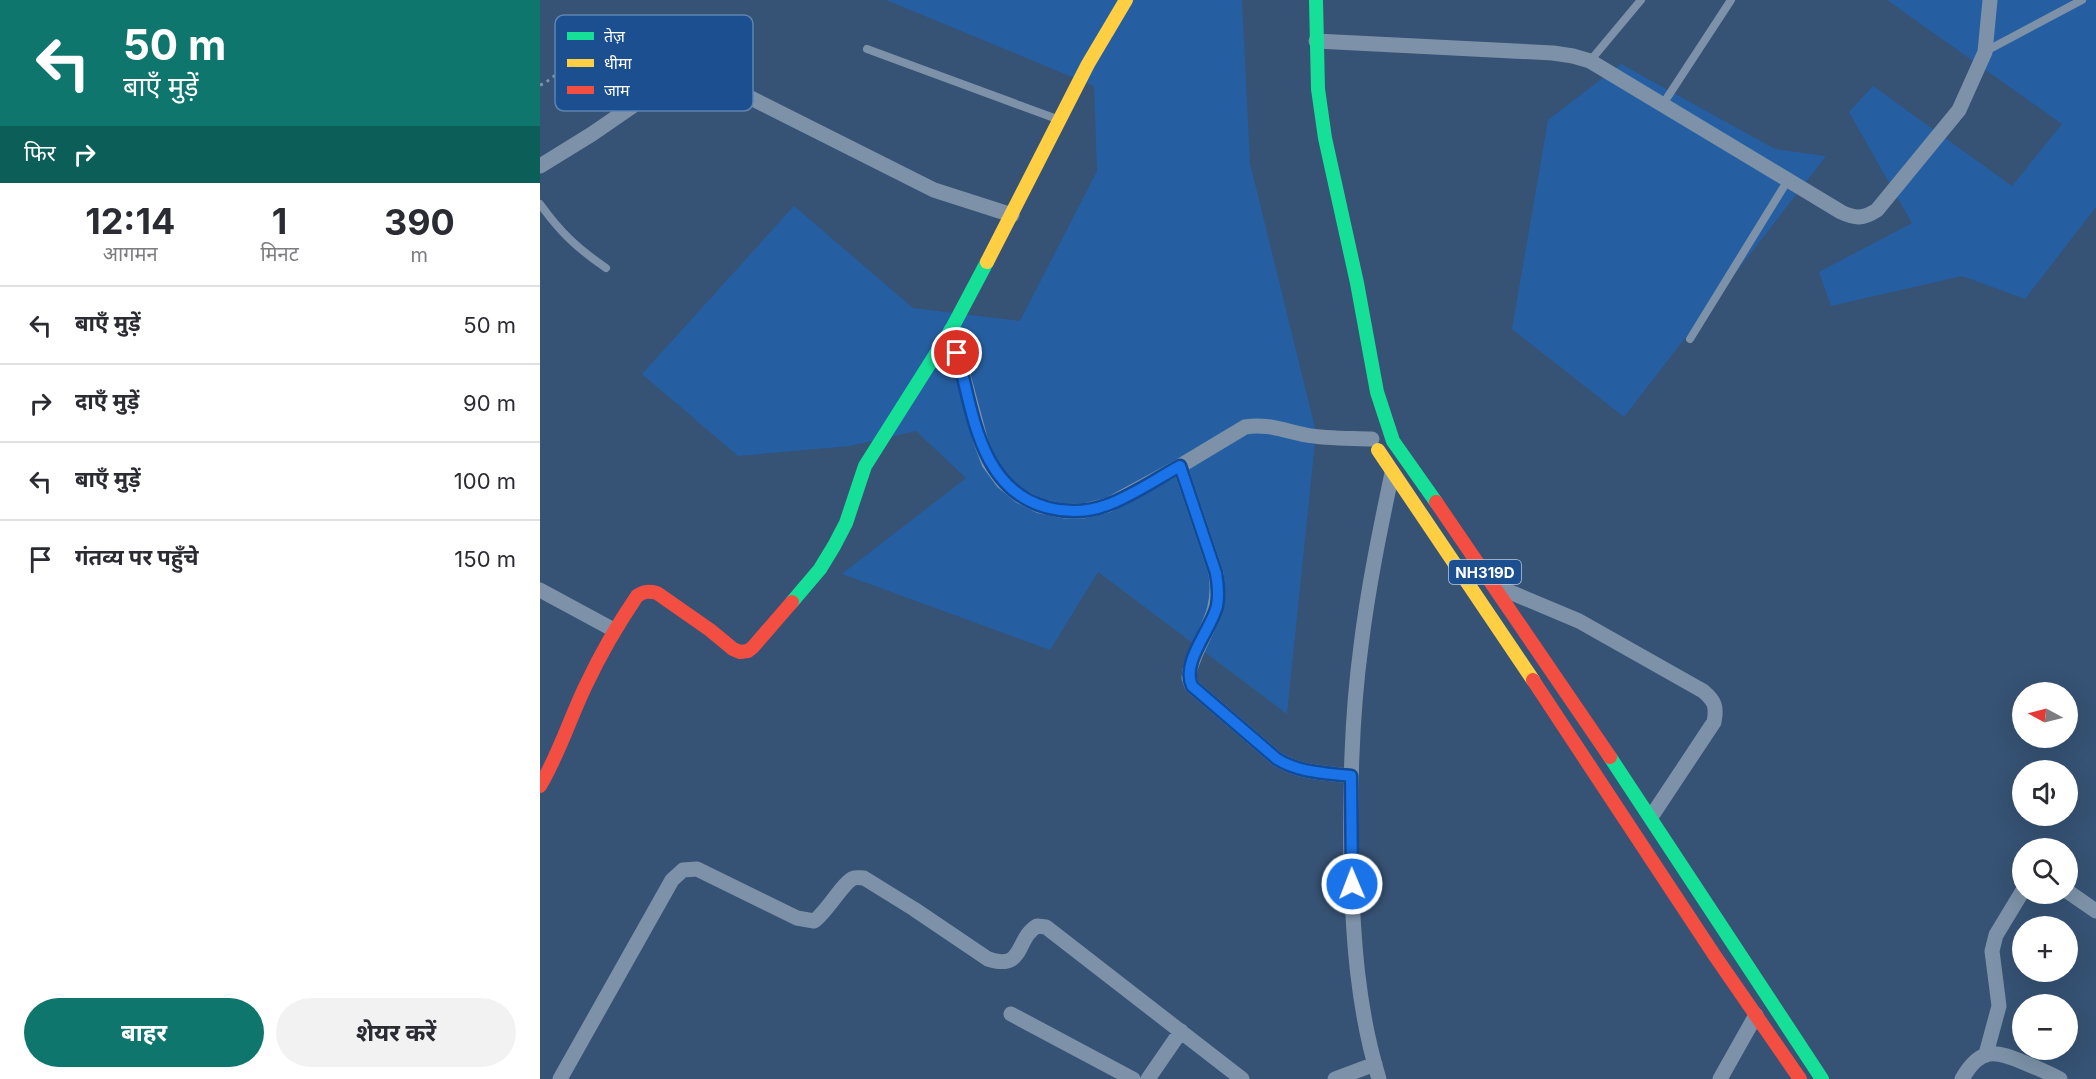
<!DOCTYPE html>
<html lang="hi">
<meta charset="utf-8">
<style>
body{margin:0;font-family:Inter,"Noto Sans Devanagari",sans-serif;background:#f2f2f3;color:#2b2b33;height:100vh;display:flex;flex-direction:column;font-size:22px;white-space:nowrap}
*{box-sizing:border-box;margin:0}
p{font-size:20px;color:#7c7c81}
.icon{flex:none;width:33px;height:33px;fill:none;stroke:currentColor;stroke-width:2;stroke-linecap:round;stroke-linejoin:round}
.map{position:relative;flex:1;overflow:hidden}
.panel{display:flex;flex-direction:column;background:#fff;width:540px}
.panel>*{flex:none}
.top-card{background:#0f766e;color:#fff;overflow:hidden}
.needle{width:39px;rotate:277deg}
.tools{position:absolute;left:1472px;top:682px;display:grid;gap:12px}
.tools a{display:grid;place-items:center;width:66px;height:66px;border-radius:50%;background:#fff;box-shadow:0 6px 24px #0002;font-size:30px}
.pin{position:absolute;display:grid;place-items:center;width:51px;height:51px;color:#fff;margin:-26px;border:3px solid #fff;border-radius:50%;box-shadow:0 2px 6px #0007}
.me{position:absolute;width:66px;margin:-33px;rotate:359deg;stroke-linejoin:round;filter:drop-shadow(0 0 4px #0008)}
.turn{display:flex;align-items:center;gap:21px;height:126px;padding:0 24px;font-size:27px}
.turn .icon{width:78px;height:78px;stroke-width:2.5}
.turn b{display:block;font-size:42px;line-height:51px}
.then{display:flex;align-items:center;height:57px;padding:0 24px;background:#0003;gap:12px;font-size:22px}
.eta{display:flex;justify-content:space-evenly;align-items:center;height:102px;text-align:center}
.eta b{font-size:36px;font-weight:700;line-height:42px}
.primary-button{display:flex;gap:12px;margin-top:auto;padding:12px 24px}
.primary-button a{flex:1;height:69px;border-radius:36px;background:#0f766e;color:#fff;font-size:24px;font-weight:700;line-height:69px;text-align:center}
.primary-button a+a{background:#f2f2f3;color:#2b2b33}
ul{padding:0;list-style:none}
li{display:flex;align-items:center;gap:18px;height:78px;padding:0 24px;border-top:2px solid #e1e1e2}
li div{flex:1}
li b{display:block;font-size:22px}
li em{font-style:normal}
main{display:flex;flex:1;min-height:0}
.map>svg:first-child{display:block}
</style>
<main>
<section class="panel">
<div class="top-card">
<div class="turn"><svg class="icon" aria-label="left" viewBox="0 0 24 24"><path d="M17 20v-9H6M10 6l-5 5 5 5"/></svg><div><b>50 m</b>बाएँ मुड़ें</div></div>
<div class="then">फिर<svg class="icon" aria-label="right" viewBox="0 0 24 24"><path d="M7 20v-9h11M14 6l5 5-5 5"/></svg></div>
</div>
<div class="eta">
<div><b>12:14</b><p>आगमन</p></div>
<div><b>1</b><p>मिनट</p></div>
<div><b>390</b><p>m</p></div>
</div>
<ul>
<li><svg class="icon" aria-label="left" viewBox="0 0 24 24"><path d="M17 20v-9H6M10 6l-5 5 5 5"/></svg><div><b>बाएँ मुड़ें</b></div><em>50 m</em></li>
<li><svg class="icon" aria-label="right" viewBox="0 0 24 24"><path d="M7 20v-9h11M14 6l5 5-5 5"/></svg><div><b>दाएँ मुड़ें</b></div><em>90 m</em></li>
<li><svg class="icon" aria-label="left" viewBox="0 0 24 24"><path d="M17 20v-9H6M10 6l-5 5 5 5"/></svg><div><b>बाएँ मुड़ें</b></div><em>100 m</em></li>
<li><svg class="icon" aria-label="arrive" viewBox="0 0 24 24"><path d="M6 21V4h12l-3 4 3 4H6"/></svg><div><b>गंतव्य पर पहुँचे</b></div><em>150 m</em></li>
</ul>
<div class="primary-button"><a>बाहर</a><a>शेयर करें</a></div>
</section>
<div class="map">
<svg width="1556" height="1079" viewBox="0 0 1556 1079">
<rect width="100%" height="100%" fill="#365274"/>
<path fill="#265fa1" d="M346,0h356l8,163 66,269 -29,282 -189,-142 -48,78 -208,-76 124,-96 -50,-47 -66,15 -112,10 -96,-82 152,-168 119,102 107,13 77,-150 -3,-85z
M1347,0h209v207l-71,92 -63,-23 -131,30 -12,-34 93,-49 -63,-111 24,-26 139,100 50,-62z
M1081,64l154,85 51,7 -202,261 -112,-88 36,-209z"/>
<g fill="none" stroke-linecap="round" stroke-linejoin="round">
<path stroke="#7d92a8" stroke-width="3" stroke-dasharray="3 4.5" stroke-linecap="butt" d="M0,85c8,-2 13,-11 22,-12 14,-1 40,21 52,29"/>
<path stroke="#7d92a8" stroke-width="8" d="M327,49l190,70
M1446,51l96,-51
M1050,61l51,-61
M1123,104l68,-104
M0,204c21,29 37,44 66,64
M1150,339l98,-159"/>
<path stroke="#7d92a8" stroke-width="15" d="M776,41l237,12 20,3 17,5 251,151c15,7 22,7 36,-2l82,-100 26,-58 5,-52
M0,166l52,-32 74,-51 25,-6 16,1 12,4 215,108 78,25
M411,330l30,112 8,21 14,19 17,14 20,10 24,5h19l25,-6 72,-39 65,-39c22,-4 40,4 61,8 22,4 44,3 66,4
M640,466l36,107c6,43 -14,58 -26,96l-1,9 3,8 85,73c23,14 48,14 74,17
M958,587l81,34 124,70c12,10 14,16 11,31l-63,95
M0,590l74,40
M1527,891l29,20
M471,1014l122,65
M1446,1054l13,-48 -7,-55 4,-16 26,-43
M20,1079l112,-199 11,-10 14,-1 100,49 17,3c12,-8 30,-40 40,-43 2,-1 7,0 10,0l50,31 74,50c37,12 27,-20 49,-33l9,1 196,152
M608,1079l33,-48
M795,1079l40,-15
M839,1079c-21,-68 -26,-140 -28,-211 -1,-74 0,-148 10,-222 7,-58 19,-116 31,-173
M1180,1079l36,-64
M1422,1079c18,-32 33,-29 63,-16 12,5 24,10 35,16"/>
<path stroke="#16e098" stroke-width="14" d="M776,0l2,89 7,49 32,145 20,109 16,49 43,61
M252,602l28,-33 14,-23 12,-23 19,-57 86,-136 36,-68
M1070,757l212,322"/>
<path stroke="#ffcf43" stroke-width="14" d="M447,262l101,-198 38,-64
M838,450l155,230"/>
<path stroke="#f24e42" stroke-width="14" d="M896,502l174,255
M993,680l182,276 85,123
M0,786c19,-32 30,-68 46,-101 15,-32 32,-61 51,-89 7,-5 12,-5 20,-3l53,37 23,19 7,3 8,-1 5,-4 39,-45"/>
</g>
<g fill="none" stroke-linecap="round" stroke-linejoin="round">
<defs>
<path id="route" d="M417,353c16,58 22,138 92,155 20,5 39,4 58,-3 23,-8 51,-27 73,-39l36,107c2,11 3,22 1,33 -6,24 -36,56 -25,80l85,73c23,14 48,14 74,17l1,108"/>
</defs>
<use href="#route" stroke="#114b97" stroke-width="15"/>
<use href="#route" stroke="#1a73e8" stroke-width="10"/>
</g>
<g text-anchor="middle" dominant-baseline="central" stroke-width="6" stroke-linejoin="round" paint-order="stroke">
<rect fill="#1b4f8f" stroke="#bbcadd" stroke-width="1.5" x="909" y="560" width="72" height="24" rx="4.5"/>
<g font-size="15" font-weight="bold" fill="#fff">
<text x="945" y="572">NH319D</text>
</g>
</g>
<rect x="15" y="15" width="198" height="96" rx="9" fill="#1b4f8f" stroke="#5f84b1" stroke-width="1.5"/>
<rect x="27" y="32" width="27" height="8" fill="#16e098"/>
<rect x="27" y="59" width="27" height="8" fill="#ffcf43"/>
<rect x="27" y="86" width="27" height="8" fill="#f24e42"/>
<g font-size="16" fill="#fff">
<text x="64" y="42">तेज़</text>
<text x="64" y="69">धीमा</text>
<text x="64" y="96">जाम</text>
</g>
</svg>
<div class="tools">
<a><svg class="needle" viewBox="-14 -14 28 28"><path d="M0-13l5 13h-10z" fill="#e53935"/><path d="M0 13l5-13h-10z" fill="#7c7c81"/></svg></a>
<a><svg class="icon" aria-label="sound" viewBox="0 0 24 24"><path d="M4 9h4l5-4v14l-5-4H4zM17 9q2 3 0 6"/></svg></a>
<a><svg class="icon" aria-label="search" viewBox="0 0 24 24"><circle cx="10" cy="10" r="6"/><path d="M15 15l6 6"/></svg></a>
<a>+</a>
<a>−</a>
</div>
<div class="pin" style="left:417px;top:353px;background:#d93025"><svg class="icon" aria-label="arrive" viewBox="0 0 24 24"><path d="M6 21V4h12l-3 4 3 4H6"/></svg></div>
<svg class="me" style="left:812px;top:884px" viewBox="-20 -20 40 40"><circle r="17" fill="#1a73e8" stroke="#fff" stroke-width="3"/><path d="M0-11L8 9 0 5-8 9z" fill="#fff"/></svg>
</div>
</main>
